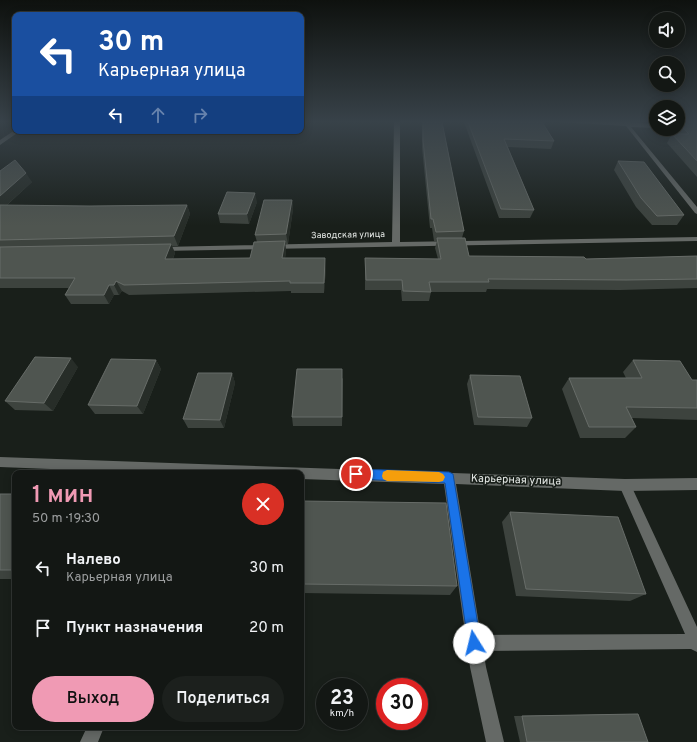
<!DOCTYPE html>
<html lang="ru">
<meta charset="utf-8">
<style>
body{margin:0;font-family:Overpass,sans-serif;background:#1c201d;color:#f1f3f6;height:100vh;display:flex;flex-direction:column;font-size:15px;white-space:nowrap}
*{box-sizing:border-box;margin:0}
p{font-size:13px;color:#9d9fa0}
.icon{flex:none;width:22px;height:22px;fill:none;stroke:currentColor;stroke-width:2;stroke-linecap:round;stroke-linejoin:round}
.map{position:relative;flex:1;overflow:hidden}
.sheet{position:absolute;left:12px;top:470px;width:292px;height:260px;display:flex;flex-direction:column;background:#131714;border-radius:8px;box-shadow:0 2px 10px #0003,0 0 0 1px #323634}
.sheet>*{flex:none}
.top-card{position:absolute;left:12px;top:12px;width:292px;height:122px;border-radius:8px;box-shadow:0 2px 10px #0003,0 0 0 1px #323634;background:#1a4fa0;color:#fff;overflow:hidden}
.controls{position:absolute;left:649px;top:12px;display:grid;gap:8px}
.controls a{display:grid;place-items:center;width:36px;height:36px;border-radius:50%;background:#131714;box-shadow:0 2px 10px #0003,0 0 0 1px #323634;font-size:20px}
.speed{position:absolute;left:316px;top:678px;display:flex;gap:8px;font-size:20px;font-weight:700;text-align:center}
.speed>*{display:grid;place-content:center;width:52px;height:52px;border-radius:50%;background:#131714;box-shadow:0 2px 10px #0003,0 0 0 1px #323634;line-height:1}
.speed small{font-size:10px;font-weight:400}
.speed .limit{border:6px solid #d22;background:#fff;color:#111}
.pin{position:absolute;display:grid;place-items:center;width:34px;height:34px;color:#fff;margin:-17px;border:2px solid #fff;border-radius:50%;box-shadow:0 1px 4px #0007}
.me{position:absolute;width:44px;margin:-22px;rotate:351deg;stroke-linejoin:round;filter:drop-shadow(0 0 3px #0008)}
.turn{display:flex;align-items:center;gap:14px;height:84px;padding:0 20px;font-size:18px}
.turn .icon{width:52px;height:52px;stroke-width:2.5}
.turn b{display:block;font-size:28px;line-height:34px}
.lanes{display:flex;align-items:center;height:38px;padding:0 20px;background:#0003;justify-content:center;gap:20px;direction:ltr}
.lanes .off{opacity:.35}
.round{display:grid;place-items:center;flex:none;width:42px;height:42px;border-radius:21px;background:#1c201d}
.headline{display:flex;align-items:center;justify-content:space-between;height:68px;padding:0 20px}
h1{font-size:24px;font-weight:600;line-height:30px;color:#f09ab4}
.action{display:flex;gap:8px;margin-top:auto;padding:8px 20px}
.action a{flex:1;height:46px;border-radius:24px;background:#f09ab4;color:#111;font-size:16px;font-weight:600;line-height:46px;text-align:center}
.action a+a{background:#1c201d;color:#f1f3f6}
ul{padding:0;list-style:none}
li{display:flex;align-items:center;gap:12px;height:60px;padding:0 20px}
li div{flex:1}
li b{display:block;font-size:15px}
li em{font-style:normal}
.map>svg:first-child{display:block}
</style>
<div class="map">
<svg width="697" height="742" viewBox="0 0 697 742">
<rect width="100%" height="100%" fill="#191f1a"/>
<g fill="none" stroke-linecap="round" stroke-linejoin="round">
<path fill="#656966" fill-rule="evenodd" d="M625,479l4,2 68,146v25l-6,-3 -216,2 -5,-3 -3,-5 3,-5 5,-3 210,-1 -66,-149 2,-4z
M87,727h17l-6,15h-18z"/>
<path fill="#656966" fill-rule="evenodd" d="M394,122h6v120l297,-5v4l-536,10 -4,-2 4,-2 231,-5z
M559,122h69l28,2v4l-25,-1 66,80v7l-2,-1 -69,-87z
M15,130l5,1 -20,14v-5z
M0,457l625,22 72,-1v12l-72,1 -169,-7 30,183 18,75h-18l-16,-75 -26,-183 -143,-5v-6h-150l-151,-6z"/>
</g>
<path fill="#3d433e" d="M422,122h20l22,109 -2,7 7,18 117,3 111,-3v32l-77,2 -133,-1 -1,3h-55l-2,9h-27l-1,-11h-36v-32l73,1 -3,-11 2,-7h-3l-2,-13h-2l-8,-80z
M464,122h78l12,19 -3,8 -43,-2 26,63 -4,8h-31z
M678,122h19v55l-30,-34 5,-9h4l-5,-5h7z
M618,161l66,54 -7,10h-25l-16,-18 -22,-37z
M0,171l32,11 -26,24h84l97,-1 3,9 -12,32h-6l3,7 -2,6 77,-1 7,-16 -2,-7 37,-35 1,9 -5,35h-3l1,7 -1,7 41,10 -2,25h-33v-2l-162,4 -7,-4 -3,4h-5l-5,9h-38l-6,-9 4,-7h-69z
M257,202l-8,22 -29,-1 -2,-9z
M156,360l5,9 -18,45h-48l-7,-9z
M633,360l59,20h5v40l-65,-2 4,9 -11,11h-45l-18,-49 7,-11h57l-3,-6z
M78,367l-25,44 -38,-1 -10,-9z
M232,373l3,10 -11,45h-36l-5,-9z
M470,375l62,43 -5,9 -53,-2 -7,-41z
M343,378l-1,48h-49l-1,-9z
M0,494h15v85h-15z
M301,501l156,85 -7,9 -149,-2z
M510,512l136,82 -16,7 -114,-5 -14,-74z
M625,714l23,28h-128l-6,-26z"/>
<path fill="#272d28" d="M26,173l6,9 -32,29v-15z
M255,193l2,9 -8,22 -2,-10z
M292,200l1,9 -5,35 -2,-10z
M187,205l3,9 -12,32 -4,-10z
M285,241l1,10 -2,17 -2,-10z
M171,244l4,9 -6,15 -4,-9z
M325,258l1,10 -2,25v-10z
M116,281l6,10 -3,4 -5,-10z
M109,285l5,10 -5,9 -5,-9z
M71,358l7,9 -25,44 -9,-8z
M156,360l5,9 -18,45 -6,-8z
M232,373l3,10 -11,45 -4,-8z"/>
<path fill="#4f5550" stroke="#676c68" d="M423,122h19l22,109 -28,1 -3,-13h-2l-8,-79z
M468,122h74l12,19 -50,-2 30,71 -33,-1z
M678,122h19v39l-25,-27h17z
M15,160l11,13 -26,23v-25z
M618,161l26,1 40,53 -27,1 -16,-18z
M227,192l28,1 -8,21h-29z
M264,200h28l-6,34 -31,1z
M0,205l90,1 97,-1 -13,31 -174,4z
M437,238h28l4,18 115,1 2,2 111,-3v23l-71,1 -138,-1 1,3h-60l2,10 -28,-1 -1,-11h-36l-1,-22 76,1z
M285,241l-3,17h43l-1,25h-34v-2l-166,4 -8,-4 -2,4h-5l-5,10h-39l10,-17h-75v-31l171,-3 -6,15 85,-1 4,-16z
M35,357l36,1 -27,45 -39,-2z
M111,359l45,1 -19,46 -49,-1z
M633,360l47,1 12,19h5v28l-71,-1 10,20h-47l-20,-49h73z
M297,369h45v48h-50z
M198,373h34l-12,47 -37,-1z
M470,375l50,1 12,42 -54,-1z
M0,494h15v76h-15z
M301,501l145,2 11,83 -156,-2z
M510,512l108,5 28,77 -120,-5z
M638,714l10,28h-121l-5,-26z"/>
<linearGradient id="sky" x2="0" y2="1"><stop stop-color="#0e110e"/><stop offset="0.54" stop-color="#384249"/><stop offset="1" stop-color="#384249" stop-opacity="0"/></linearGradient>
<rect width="697" height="226" fill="url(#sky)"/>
<path fill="#1a73e8" stroke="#114b97" d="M356,469l93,3 4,2 28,169 -2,5 -5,2 -4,-2 -2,-5 -23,-160 -89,-4 -4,-1 -1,-4 1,-3z"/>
<path fill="#f59e0b" d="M387,470l52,2 4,2 2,3 -2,4 -4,1 -52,-1 -4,-2 -1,-3 1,-4z"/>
<g text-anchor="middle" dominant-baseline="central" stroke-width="3.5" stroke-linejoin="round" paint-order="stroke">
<g font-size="9" fill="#e6eae7" stroke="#191f1a">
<text transform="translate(348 235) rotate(-1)">Заводская улица</text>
</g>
<g font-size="11" fill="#e6eae7" stroke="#191f1a">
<text transform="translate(516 480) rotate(2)">Карьерная улица</text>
</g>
</g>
</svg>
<div class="controls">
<a><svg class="icon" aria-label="sound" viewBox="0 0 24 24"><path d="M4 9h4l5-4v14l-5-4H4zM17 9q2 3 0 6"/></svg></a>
<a><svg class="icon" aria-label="search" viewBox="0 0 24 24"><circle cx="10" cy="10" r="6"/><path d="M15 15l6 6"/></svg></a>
<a><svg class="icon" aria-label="layers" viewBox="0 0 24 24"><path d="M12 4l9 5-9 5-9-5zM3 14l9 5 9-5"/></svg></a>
</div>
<div class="speed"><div>23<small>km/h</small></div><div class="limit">30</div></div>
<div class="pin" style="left:356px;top:474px;background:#d93025"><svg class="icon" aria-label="arrive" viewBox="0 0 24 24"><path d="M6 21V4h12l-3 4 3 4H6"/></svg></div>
<svg class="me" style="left:474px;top:643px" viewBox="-20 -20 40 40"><circle r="19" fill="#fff"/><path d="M0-13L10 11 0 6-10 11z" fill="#1a73e8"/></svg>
<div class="top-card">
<div class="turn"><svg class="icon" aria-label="left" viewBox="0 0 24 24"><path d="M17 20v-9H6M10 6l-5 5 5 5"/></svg><div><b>30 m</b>Карьерная улица</div></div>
<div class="lanes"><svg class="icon" aria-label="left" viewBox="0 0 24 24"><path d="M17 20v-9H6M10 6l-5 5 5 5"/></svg><svg class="icon off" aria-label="ahead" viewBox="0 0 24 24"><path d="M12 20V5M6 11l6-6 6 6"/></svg><svg class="icon off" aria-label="right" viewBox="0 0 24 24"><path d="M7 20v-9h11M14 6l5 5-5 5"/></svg></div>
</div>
<section class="sheet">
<div class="headline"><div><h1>1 мин</h1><p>50 m · 19:30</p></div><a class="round" style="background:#d93025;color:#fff"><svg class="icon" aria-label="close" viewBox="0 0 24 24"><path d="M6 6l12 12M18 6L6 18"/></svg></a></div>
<ul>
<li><svg class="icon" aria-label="left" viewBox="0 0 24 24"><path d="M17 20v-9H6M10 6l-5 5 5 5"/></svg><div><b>Налево</b><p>Карьерная улица</p></div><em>30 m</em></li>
<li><svg class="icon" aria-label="arrive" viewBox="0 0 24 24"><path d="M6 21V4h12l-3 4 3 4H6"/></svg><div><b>Пункт назначения</b></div><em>20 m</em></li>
</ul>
<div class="action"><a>Выход</a><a>Поделиться</a></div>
</section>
</div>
